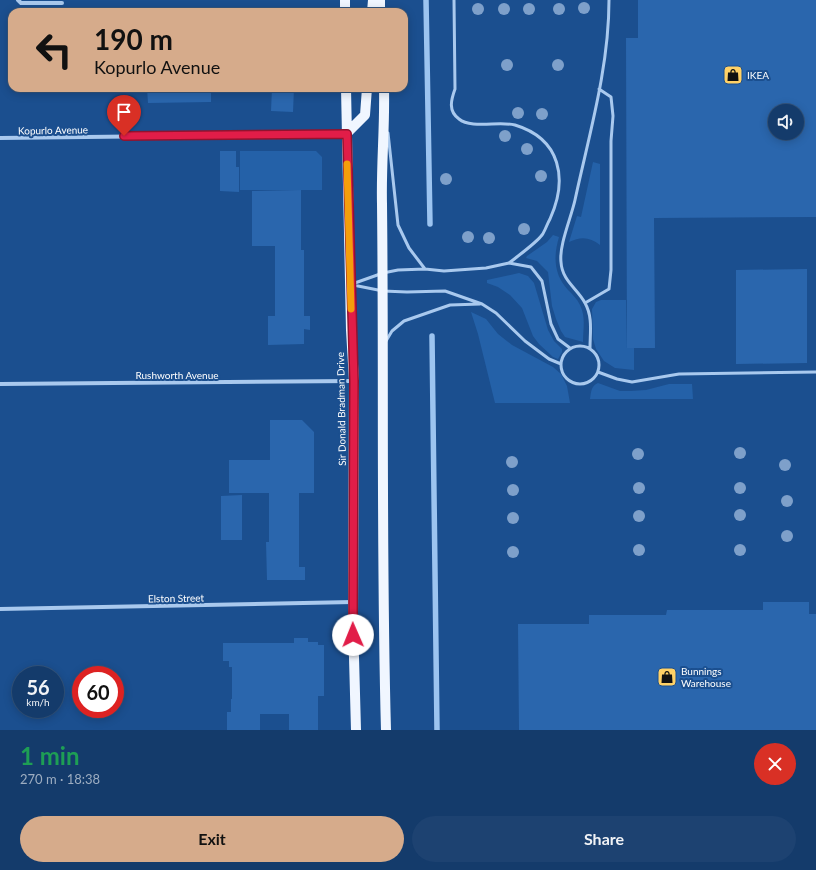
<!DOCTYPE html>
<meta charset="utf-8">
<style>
body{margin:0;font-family:Lato,sans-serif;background:#1d4271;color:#f1f3f6;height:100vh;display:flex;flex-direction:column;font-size:15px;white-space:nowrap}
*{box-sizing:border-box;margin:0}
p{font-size:13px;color:#9dadc1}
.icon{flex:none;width:22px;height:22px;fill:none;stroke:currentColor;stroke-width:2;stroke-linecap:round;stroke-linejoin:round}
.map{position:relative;height:730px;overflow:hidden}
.drawer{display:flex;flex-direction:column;background:#143b6b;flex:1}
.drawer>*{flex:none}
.top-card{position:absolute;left:8px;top:8px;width:400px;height:84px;border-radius:12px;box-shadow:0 2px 10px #0003,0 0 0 1px #33557e;background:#d6ab8b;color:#111;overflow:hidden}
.buttons{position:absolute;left:768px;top:104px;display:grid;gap:8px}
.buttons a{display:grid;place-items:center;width:36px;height:36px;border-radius:50%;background:#143b6b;box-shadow:0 2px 10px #0003,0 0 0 1px #33557e;font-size:20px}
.speed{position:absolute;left:12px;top:666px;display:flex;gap:8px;font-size:20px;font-weight:700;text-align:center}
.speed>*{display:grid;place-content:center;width:52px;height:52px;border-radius:50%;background:#143b6b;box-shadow:0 2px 10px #0003,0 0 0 1px #33557e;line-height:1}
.speed small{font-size:10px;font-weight:400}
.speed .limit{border:6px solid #d22;background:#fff;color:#111}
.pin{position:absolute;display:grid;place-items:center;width:34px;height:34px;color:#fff;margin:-41px -17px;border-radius:50% 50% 50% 0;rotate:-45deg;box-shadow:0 0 4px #0007}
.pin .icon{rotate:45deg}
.me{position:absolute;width:44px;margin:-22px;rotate:359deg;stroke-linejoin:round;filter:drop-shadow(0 0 3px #0008)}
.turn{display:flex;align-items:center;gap:14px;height:84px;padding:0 20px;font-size:18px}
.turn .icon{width:52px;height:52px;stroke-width:2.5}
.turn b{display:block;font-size:28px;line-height:34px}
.round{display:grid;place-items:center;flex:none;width:42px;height:42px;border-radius:21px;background:#1d4271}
.headline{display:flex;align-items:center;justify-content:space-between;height:68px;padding:0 20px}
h1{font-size:24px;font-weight:700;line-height:30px;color:#1e9e55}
.cta{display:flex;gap:8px;margin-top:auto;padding:8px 20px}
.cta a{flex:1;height:46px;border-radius:24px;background:#d6ab8b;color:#111;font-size:16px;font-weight:700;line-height:46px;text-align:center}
.cta a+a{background:#1d4271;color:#f1f3f6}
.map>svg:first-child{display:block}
</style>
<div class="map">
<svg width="816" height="730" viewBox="0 0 816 730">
<rect width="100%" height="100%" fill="#1b4f8f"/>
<path fill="#2461a8" d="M240,151h76l6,6v33h-82z
M593,162l7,2v81c-10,-8 -19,-9 -31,-3l8,-26 4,1z
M553,235l6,2c-6,20 -5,38 9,53 5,5 9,9 12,15 6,12 3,24 3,37l-18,-5 -4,-6 -5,-12 -4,-13 -4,-34 -11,-11 -11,-3 1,-2 20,-14z
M519,273l9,3 6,7 14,47 6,11 8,8v3l-4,7 -5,-2 -14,-13 -6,-8 -11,-28 -12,-13 -12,-8 -11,-4v-3z
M601,300h25l1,48h7v22l-19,-2 -11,-7 -8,-12 -3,-10 -1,-30 4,-7z
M471,312l15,7 12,15 14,11 41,22 8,7 6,12 3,17h-75l-17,-69z
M598,383l22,8h11l15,-1 23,-6h23l1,15h-103c1,-7 1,-13 8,-16z"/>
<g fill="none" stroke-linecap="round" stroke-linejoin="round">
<path stroke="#9cc4f0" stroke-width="5.5" d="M426,0l4,224
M432,336l5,394"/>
</g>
<path fill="#2a66ad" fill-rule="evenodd" d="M638,0h178v217l-162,1 1,130h-28l-1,-310h12zM775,111h22v22h-22z
M147,88h64v14l-63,1z
M272,88h22l-1,24 -22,-1z
M220,151h16v16h3v25l-19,-1z
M301,190v60h3v66h6v14l-6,-1v15l-36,1v-29h7v-70h-23v-55z
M807,269v94l-71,1v-94z
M270,420h32l12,12v61h-15v74h6v13h-38l-1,-38h3v-49h-40v-33h41z
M242,495v45h-21v-44z
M763,602h46v12h7v116h-297l-1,-106h71v-9h77l1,-5h96z
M294,638h14v4h10v3h6v51h-6v34h-29v-16h-29v16h-33v-18h4v-13h1v-32h-3v-6h-6v-18h71z"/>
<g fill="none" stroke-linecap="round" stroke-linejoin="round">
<path stroke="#a9c9ee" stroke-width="3" d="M454,0l1,89c-4,11 -7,22 4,30 12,10 40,2 56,6 46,14 53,54 35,94 -3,5 -5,12 -8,16 -6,8 -24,21 -33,28
M388,133l10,92 11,23 16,21
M352,284l31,-11 15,-3 27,-1 19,2 42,-3 23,-5 22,4 11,14 9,43 7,15 12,9
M353,285l30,6 24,1 38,-1 37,13 14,9 29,28 24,18 12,5
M585,303l24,-14 2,-19v-129l2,-25 -2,-19 -12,-8
M386,341l6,-10 12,-10 46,-16 30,-1
M561 365a19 19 0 1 1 38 0a19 19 0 1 1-38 0Z
M590,348c0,-15 3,-31 -5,-45 -7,-14 -23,-22 -24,-41 -2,-17 10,-44 14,-62 14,-65 34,-132 34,-200
M598,372l19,7 15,3 47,-8 137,-2"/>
<path stroke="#a9c9ee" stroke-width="4" d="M18,0l3,3h41
M0,138l346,-4
M0,384l354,-3
M0,609l353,-7"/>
<path stroke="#f0f6ff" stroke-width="10" d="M345,0v12
M380,0v12
M372,12l1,-12
M346,88l5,242 3,51 -1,240 3,109
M384,88c1,39 -3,77 -2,116 2,175 -1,351 4,526
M347,133l18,-18 2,-27"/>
</g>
<g fill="#7ea0ca">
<circle cx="584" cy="8" r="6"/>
<circle cx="478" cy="9" r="6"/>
<circle cx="504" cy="9" r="6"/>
<circle cx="529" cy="9" r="6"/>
<circle cx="559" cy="9" r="6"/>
<circle cx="507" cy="65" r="6"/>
<circle cx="558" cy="65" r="6"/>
<circle cx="518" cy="113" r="6"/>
<circle cx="542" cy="114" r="6"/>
<circle cx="505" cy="136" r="6"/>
<circle cx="527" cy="149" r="6"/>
<circle cx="541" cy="176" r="6"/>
<circle cx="446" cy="179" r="6"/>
<circle cx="524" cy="229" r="6"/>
<circle cx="468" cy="237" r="6"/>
<circle cx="489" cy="238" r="6"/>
<circle cx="740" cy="453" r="6"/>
<circle cx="638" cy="454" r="6"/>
<circle cx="512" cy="462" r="6"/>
<circle cx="785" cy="465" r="6"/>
<circle cx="639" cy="488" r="6"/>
<circle cx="740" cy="488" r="6"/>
<circle cx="513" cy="490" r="6"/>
<circle cx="787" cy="501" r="6"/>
<circle cx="740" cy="515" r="6"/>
<circle cx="639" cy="516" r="6"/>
<circle cx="513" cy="518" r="6"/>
<circle cx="787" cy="536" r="6"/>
<circle cx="639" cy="550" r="6"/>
<circle cx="740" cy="550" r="6"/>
<circle cx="513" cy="552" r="6"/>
</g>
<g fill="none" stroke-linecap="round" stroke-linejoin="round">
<defs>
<path id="route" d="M124,136l223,-2 7,247 -1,254"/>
</defs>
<use href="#route" stroke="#92132f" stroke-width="10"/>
<use href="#route" stroke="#e11d48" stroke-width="7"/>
<path stroke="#f59e0b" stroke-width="7" d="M347,164l4,145"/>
</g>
<defs>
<symbol id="shop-square" viewBox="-11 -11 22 22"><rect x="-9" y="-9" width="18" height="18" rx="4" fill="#ffd166" stroke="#1b4f8f"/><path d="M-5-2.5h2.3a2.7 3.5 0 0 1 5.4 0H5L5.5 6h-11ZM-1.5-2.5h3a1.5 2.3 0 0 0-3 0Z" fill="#111"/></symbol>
</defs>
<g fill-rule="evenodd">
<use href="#shop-square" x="722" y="64" width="22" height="22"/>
<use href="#shop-square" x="656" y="666" width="22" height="22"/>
</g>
<g text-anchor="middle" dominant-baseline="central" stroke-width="4" stroke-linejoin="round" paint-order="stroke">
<g font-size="10" fill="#fff" stroke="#1b4f8f" text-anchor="start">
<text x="747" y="75">IKEA</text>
<text x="681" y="671">Bunnings<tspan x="681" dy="12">Warehouse</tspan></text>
</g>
<g font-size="10" fill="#fff" stroke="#1b4f8f">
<text transform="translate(53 130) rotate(-1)">Kopurlo Avenue</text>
<text x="177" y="375">Rushworth Avenue</text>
<text transform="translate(341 409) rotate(-91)">Sir Donald Bradman Drive</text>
<text transform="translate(176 598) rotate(-1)">Elston Street</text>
</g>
</g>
</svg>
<div class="buttons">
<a><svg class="icon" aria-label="sound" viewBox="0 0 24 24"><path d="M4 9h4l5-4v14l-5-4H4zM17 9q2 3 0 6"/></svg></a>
</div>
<div class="speed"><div>56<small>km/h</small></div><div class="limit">60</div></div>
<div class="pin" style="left:124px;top:136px;background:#d93025"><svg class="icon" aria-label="arrive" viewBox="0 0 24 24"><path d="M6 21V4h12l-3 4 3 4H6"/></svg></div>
<svg class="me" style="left:353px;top:635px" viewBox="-20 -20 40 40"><circle r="19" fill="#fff"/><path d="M0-13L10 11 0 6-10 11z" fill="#e11d48"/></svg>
<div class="top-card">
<div class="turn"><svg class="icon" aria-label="left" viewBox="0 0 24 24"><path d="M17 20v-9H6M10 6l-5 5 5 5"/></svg><div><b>190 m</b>Kopurlo Avenue</div></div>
</div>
</div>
<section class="drawer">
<div class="headline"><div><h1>1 min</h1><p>270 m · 18:38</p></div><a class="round" style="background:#d93025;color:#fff"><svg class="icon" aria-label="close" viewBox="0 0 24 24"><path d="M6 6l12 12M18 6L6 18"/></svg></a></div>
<div class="cta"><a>Exit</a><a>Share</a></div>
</section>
